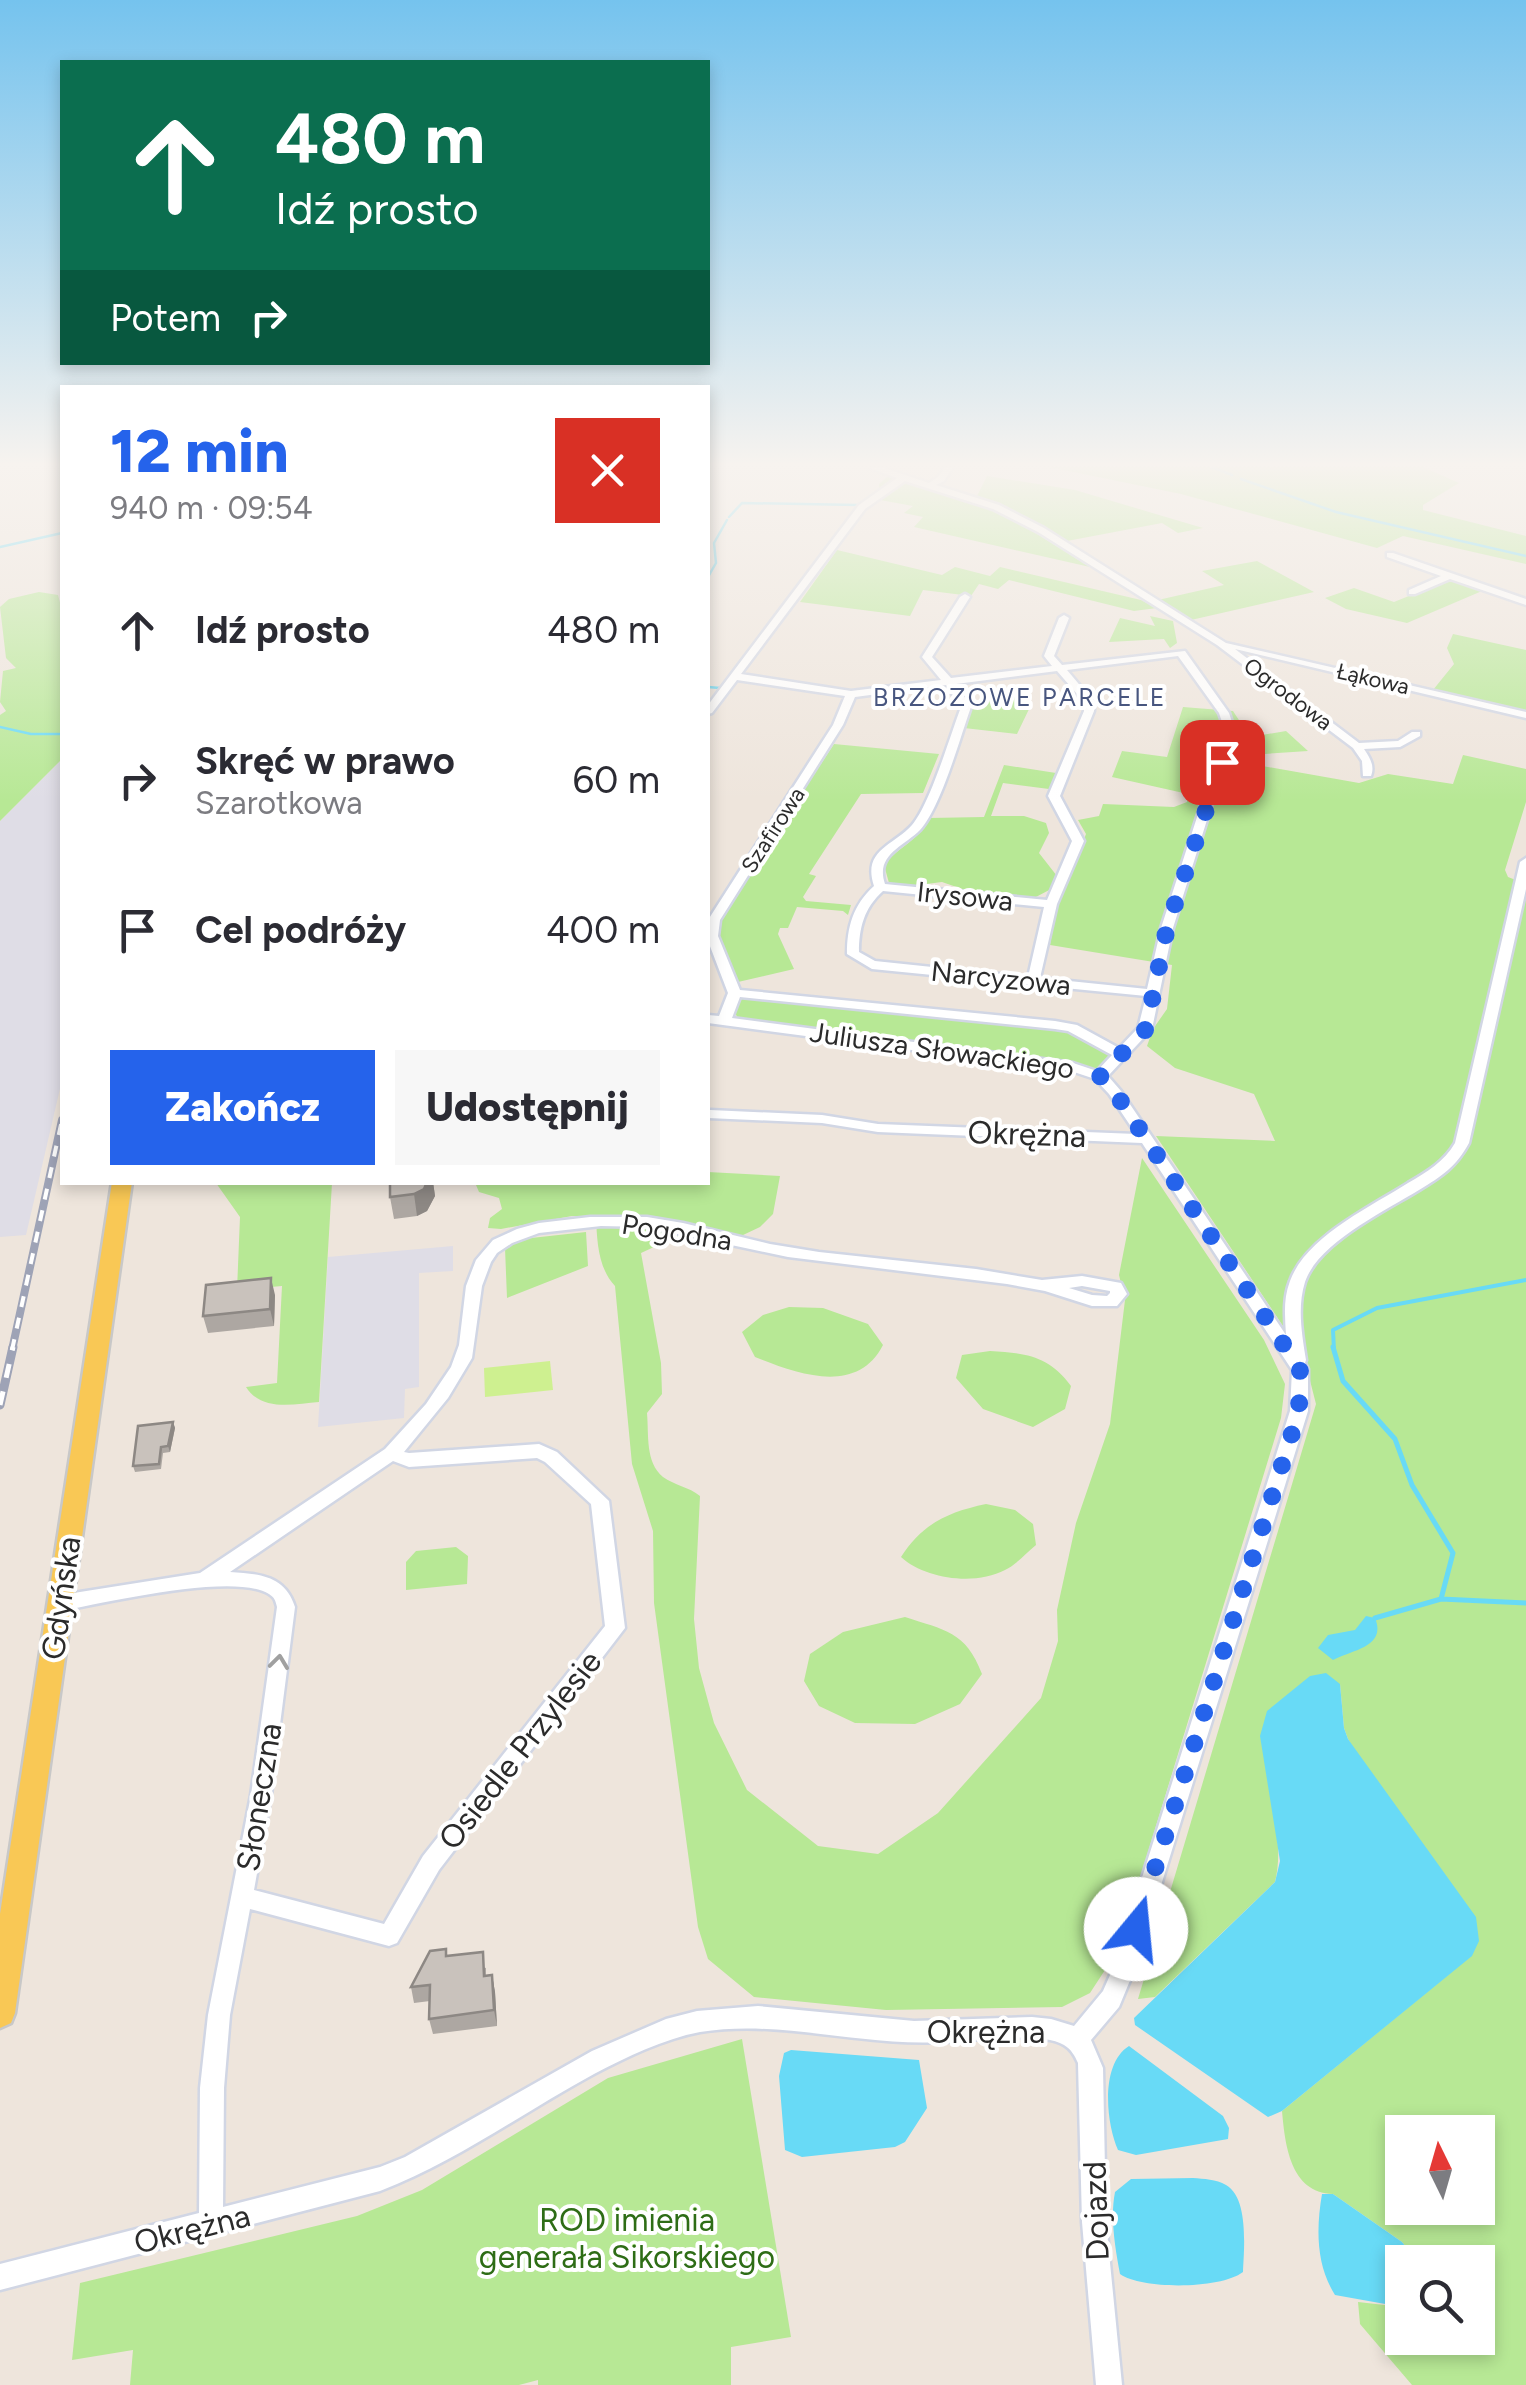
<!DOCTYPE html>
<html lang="pl">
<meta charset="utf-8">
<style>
body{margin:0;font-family:Figtree,sans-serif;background:#f7f7f7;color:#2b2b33;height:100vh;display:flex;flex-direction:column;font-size:38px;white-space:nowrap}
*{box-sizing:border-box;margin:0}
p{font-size:32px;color:#7c7c81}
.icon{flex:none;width:55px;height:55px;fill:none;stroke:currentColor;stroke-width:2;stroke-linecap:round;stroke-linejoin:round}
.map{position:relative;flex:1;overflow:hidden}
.drawer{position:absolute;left:60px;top:385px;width:650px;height:800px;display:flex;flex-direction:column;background:#fff;border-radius:0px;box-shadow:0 5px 15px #0003}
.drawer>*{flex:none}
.banner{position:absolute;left:60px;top:60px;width:650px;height:305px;border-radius:0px;box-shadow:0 5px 15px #0003;background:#0b6e4f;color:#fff;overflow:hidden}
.needle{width:65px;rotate:355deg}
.controls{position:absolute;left:1385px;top:2115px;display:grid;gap:20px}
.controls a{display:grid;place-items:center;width:110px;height:110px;border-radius:0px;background:#fff;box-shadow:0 5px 15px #0003;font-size:50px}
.pin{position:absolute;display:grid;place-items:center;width:85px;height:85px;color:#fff;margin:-42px;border-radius:20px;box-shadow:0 5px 15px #0006}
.me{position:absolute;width:110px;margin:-55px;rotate:17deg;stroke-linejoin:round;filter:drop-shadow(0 0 8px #0008)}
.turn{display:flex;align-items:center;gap:35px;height:210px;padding:0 50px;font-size:45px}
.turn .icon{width:130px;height:130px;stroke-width:2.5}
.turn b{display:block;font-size:70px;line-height:85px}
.then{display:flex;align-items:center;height:95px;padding:0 50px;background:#0003;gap:20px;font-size:38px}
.round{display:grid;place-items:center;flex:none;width:105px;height:105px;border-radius:0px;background:#f7f7f7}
.headline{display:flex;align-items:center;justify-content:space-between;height:170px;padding:0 50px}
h1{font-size:60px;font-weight:800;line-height:75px;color:#2563eb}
.button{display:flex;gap:20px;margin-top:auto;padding:20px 50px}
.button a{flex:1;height:115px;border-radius:0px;background:#2563eb;color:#fff;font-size:40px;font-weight:800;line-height:115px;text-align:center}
.button a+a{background:#f7f7f7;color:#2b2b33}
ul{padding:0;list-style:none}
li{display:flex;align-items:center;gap:30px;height:150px;padding:0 50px}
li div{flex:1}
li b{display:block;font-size:38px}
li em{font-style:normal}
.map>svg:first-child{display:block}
</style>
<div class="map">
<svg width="1526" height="2385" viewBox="0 0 1526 2385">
<rect width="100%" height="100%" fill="#eee5dc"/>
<path fill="#dfdde6" d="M62,759v321l-36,155 -26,2v-416z
M453,1246v25l-34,2v114l-14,2 -1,29 -86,9 10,-170z"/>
<path fill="#b7e895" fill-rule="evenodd" d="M1049,467h374l36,16 -36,22v5l103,26v28l-123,-28 -26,12 -196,-54z
M888,476l114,36 88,55 -176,-40 9,-10 -19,-4 9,-7 -33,-6 -1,-16z
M987,476l88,14 128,38 -25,5 -16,-10 -95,18 -57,-31 -34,-12z
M837,550l105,25 13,-8 35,9 10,-9 141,33 16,8 -23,3 -125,-31 -11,9 -19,-5 -8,12 -48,-6 -13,26 -110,-14z
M1257,561l57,31 -123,28 -33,-20 66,-15 -22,-14z
M1453,578l29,13 -75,32 -61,-14 -21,-11 29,-10 40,14z
M39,592l19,3 4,15v149l-62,62v-106l6,-4 -6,-9 3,-31 13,-3 -10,-10 -6,-51 9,-8z
M1150,616l23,5 4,22 -7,5 -6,-9 -55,3 11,-24 35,8z
M1453,634l73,16v62l-93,-22 21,-26 -7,-16z
M1022,695l9,10 -14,29 -53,-6 9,-27z
M1183,707l50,4 17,26 36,-6 22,20 -73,5 -1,5 125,22 29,-9 65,10 10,-29 63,14v33l-21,68 3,7 18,7v1501h-114l-52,-61 -2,-22 44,5v31h76v-76h-60l-16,-20 -69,-48c-43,-1 -48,-50 -51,-83l189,-155 -123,-217 -4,-11 -4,-44 -72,27c-16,57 21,114 7,171l-120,115 -17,2 178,-595 -10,-39 -23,-39 -127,-190 119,5 -21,-47 -79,-26 -28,-22 6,-17 14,-20 5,-44 -122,-20 6,-34 30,-77 -8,-14 21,-4 4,-12 71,3 13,-5 1,-8 -76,-17 10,-26 45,6zM1402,2132h76v76h-76z
M834,744l105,10 -16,39 -62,1 -52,80 7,2 -13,21 3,4 45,4 -3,10 -5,-4 -46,-4 -9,21h-8l-2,6 16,35 -56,13c-15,-11 -23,-43 -20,-61z
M1004,765l52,8 -7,16 -46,-6 -12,33h33l22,7 3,10 -10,20 18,23 -4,12 -19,10 -63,-6 -29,-10 -39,5 -14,-4 -5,-18c14,-18 37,-26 45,-47l55,-1z
M754,997l311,32 46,24 -8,15h-12l-353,-49 -4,-9 8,-11z
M1142,1158l122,182 21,44 -4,34 -163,532 -28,43 -28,14 -176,3 -132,-13 -46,-38 -10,-32 -44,-324 -1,-72 -21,-67 -17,-178c-17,-18 -18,-45 -19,-69l-24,-1 -71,13 -13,-1 2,-10 12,-9 -3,-11 -20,-6 -3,-7 232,-3v-10l72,4 -7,38 -13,13 -36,17 -57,-3 -26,12 20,110 1,31 -15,19c2,22 -2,49 16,64 11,8 26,10 37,19l-6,123 5,49 15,55 33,67 71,56 60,8 60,-41 103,-115 17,-57 -1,-31 19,-87 34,-99 15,-124 -6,-25z
M216,1183h116l-13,219c-25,2 -57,10 -73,-15l31,-4 5,-97 -45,4 3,-73z
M586,1232l2,34 -81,32 -2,-50 17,-9z
M789,1307l34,1 45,16 15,21c-26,51 -86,29 -128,12l-13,-25 21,-17z
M990,1351c36,2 59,5 81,35l-6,23 -32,18 -50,-18 -27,-31 6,-23z
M986,1504l29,6 18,14 3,21c-10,8 -20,20 -31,25 -30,16 -80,9 -104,-13 21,-33 47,-45 85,-53z
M456,1547l12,9 -1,28 -61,6v-28l10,-11z
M905,1617c39,13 61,14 77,57l-22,30 -45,20 -60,-1 -36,-17 -15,-25 6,-27 33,-22z
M742,2039l49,298 -60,10v38h-193v-5l-19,5h-389l3,-35 -61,10 8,-77 277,-67 65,-26 186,-112z"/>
<path fill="#cef090" d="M550,1361l3,29 -68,7 -1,-29z"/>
<path fill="#68daf6" d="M1366,1616l9,2c12,29 -23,32 -42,42l-15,-12 10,-13 27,-5z
M1326,1673l14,11 4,44 4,11 128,178 3,24 -7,15 -190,155 -14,6 -133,-92 -1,-7 141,-136 5,-21 -20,-125 7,-25 43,-35z
M1129,2046l94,70 6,12 -1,11 -92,16 -18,-5c-12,-27 -18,-86 11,-104z
M791,2050l128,10 8,48 -22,34 -10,5 -93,10 -17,-7 -6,-74 5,-23z
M1193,2178c11,1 23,1 33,7 23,13 18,64 17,87 -22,17 -100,18 -123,2 -5,-27 -10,-56 -5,-82l16,-13z
M1322,2194h11l69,48 16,20h-16v45l-67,-12c-19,-30 -19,-66 -13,-101z"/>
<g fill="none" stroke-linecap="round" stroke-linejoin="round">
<path stroke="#68daf6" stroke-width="2.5" d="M1212,467l20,8
M1241,479l95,33 190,44
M729,517l13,-14 116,2
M0,547l62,-14
M708,577l8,-14 -2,-20 13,-23
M708,687l12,1
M0,727l31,7h31"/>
<path stroke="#68daf6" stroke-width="4" d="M1334,1350l-1,-20 44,-22 149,-28"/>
<path stroke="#68daf6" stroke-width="5" d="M1333,1347l10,34 52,58 17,46 41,68 -12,46 -66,19
M1441,1599l85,4"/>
<defs>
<path id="minor" d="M867,467h14l48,16 9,-6 7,-10h8l-9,14 -8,4 63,20 45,23 182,115 300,69v6l-291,-69 124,94 39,-2 14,-9h8v4l-20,11 -36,2c6,9 11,17 7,27h-8l-1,-15 -9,-13 -136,-103 -179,-113 -45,-23 -88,-28 -40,28 -124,165 110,17 90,-11 -19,-23 38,-60 5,-3 5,3 -38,60 19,21 101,-12 -8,-10 15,-38 5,-3 5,3 -15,38 8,9 123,-14 44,62 6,18 -62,197 -21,101 -44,47 13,15 165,244c-1,-18 -3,-36 4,-54 16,-44 80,-74 118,-98 19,-11 36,-21 47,-40l65,-281 6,-4v31l-57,254c-13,24 -27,33 -50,47 -34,21 -101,53 -114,92 -8,25 -3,53 1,78l-1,3 3,6v42l-172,555 -17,41 -28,33 12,28 3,154 16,163h-26l-14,-163 -4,-159c-3,-7 -7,-14 -14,-18 -25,-14 -91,-4 -121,-3 -81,5 -162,-23 -243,-10 -37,7 -73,25 -106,42 -72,39 -138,88 -214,117l-380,99v-26l199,-51 1,-125 8,-73 43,-220 26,-188c-2,-7 -2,-9 -8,-13 -35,-22 -165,9 -208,17l-7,-3 -2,-5 2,-5 7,-3 139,-22 185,-124 41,-45 25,-37 8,-22 7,-59 10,-26 17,-20 24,-11 22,-6 51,-6h57l36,6 87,21 49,8 157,17 66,11 40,-4 39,7 6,11 -10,12h-25l-47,-15 -38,-7 -219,-27 -141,-30 -46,-1 -62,7 -27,10 -15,10 -6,9 -9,24 -10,72 -24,40 -44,54 5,1 130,-9 18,8 52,49 16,127 -186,242 -42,73 -8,3 -139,-37 -20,106 -6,73 -1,119 157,-40 25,-10 187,-106 74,-32 31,-8 61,-5 156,15 118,-4 19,2 23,7 29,-35 11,-25 176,-555 2,-41 -150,-227 -264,-11 -56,-9 -114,-5v-8h2l112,5 56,9 258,10 -27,-40 -14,-15 -24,-8 -363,-48v-8l11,1 9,-23 -20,-52v-21l125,-195 12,-29 -108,-16 -25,33 -4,1v-9l151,-200 38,-27zM1178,656l41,57 6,18 -64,197 -14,61 -107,-11 17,-74 27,-63 -24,-45 34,-85v-9l-27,-32zM1057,671l27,31v9l-36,85 24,45 -25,59 -162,-16c-10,-29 18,-37 35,-54 21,-23 40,-92 51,-123l-15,-23zM946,685l15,22c-11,29 -31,97 -49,118 -19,21 -50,25 -38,61 -21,19 -27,41 -27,68l25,15 274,27 -8,32 -19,20 -42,-23 -22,-4 -315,-31 -22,-54 2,-16 123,-195 12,-28zM883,891l161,16 -16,70 -153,-16 -16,-9c0,-24 5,-44 24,-61zM740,997l315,32 13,2 44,24 -15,16 -24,-8 -341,-45zM1082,1286l28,5v2l-3,3 -15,-1 -23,-7zM537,1458l8,4 46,42 14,122 -182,230 -39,68 -130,-34 17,-95 24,-188c-10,-32 -36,-33 -65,-35l163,-111 16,6z
M1387,553h6l133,46v6l-76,-26 -35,15h-6v-4l32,-14 -54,-19z"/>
<path id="major" d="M112,1182h20l-117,831 -4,10 -11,5v-114z"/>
</defs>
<use href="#minor" stroke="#d1d6e4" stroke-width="5"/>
<use href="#major" stroke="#c8c8c8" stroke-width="5"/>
<use href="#minor" fill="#fff" fill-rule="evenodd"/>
<use href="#major" fill="#f9c855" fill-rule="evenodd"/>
<defs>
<path id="rail-far1" d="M12,1350l50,-230"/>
<path id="rail" d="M0,1405l13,-58"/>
</defs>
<use href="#rail-far1" stroke="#9ea3b6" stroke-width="8"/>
<use href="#rail" stroke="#9ea3b6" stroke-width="9"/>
<use href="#rail-far1" stroke="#fff" stroke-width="4" stroke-dasharray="11" stroke-linecap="butt"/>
<use href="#rail" stroke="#fff" stroke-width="5" stroke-dasharray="14" stroke-linecap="butt"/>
</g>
<path fill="#ada7a2" d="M390,1182h43l2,14 -8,15 -10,5 -23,3 -4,-22z
M275,1295l-1,31 -66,7 -5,-17z
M173,1422l2,6 -5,24 -7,1 -2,16 -26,3 -2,-6z
M447,1956l39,12v8l6,-1 3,17 2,34 -64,8 -4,-15 1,-18 -16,2 -3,-16z"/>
<path fill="#8d8884" d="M427,1182h6l2,14 -8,15 -10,5 -3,-22z
M271,1278l4,17 -1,31 -4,-17z
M173,1422l2,6 -5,24 -2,-6z
M492,1975l3,17 2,34 -3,-16z"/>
<path fill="#c9c2bc" stroke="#8d8884" stroke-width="2.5" d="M390,1182h37l-3,7 -10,5 -24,3z
M271,1278l-1,31 -67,7 3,-31z
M173,1422l-5,24 -7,1 -2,17 -26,2 5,-40z
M446,1949v7l37,-4 1,24 8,-1 2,35 -65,9 1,-34 -19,2 19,-36z"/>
<defs><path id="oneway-chevron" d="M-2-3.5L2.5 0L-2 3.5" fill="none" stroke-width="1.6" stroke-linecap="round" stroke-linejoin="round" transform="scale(2.5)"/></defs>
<use stroke="#a0a0a0" href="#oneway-chevron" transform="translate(279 1662) rotate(-83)"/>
<linearGradient id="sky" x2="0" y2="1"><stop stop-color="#75c3ee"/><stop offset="0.58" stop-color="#f7f3ef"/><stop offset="1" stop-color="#f7f3ef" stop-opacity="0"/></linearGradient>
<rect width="1526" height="801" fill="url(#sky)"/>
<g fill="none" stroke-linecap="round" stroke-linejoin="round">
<path stroke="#2563eb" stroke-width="18" stroke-dasharray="0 32.4" d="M1136,1929l163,-518 1,-42 -186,-278 -14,-15 46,-47 21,-101 55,-166"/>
</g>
<g text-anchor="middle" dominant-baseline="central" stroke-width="8" stroke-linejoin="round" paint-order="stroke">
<g font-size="22" fill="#2b2b2b" stroke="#fff">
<text transform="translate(1373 679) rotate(13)">Łąkowa</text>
<text transform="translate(1288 694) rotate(37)">Ogrodowa</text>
<text transform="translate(773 830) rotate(-57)">Szafirowa</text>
</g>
<g font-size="25" letter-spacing="2.5" fill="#48567f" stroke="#fff">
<text x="1020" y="697">BRZOZOWE PARCELE</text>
</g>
<g font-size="28" fill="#2b2b2b" stroke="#fff">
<text transform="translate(965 896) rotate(6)">Irysowa</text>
<text transform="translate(1001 978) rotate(6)">Narcyzowa</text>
<text transform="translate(942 1050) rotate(8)">Juliusza Słowackiego</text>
<text transform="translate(677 1232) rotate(9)">Pogodna</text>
</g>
<g font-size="32" fill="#2b2b2b" stroke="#fff">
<text transform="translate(1027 1134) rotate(2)">Okrężna</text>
<text transform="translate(61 1598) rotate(-82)">Gdyńska</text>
<text transform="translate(520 1750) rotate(-52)">Osiedle Przylesie</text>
<text transform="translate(259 1797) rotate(-81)">Słoneczna</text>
<text x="986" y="2032">Okrężna</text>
<text transform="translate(1096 2211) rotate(-92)">Dojazd</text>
<text transform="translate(192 2229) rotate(-14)">Okrężna</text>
</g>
<g font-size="32" fill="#2e6d16" stroke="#fff">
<text x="627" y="2220">ROD imienia<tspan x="627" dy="37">generała Sikorskiego</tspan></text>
</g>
</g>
</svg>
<div class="controls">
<a><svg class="needle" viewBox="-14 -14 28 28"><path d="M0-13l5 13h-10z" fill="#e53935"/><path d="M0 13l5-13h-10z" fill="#7c7c81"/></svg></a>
<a><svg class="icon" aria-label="search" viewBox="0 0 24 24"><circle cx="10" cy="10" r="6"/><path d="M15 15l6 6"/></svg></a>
</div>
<div class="pin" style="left:1222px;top:762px;background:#d93025"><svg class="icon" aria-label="arrive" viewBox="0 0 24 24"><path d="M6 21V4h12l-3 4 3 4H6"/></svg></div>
<svg class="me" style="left:1136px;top:1929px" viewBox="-20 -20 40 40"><circle r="19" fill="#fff"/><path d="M0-13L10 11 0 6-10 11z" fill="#2563eb"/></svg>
<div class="banner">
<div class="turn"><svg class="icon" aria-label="ahead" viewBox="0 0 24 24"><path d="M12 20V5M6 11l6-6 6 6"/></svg><div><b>480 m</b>Idź prosto</div></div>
<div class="then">Potem<svg class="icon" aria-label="right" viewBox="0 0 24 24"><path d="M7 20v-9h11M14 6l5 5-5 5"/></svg></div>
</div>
<section class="drawer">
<div class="headline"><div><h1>12 min</h1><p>940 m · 09:54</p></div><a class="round" style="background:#d93025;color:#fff"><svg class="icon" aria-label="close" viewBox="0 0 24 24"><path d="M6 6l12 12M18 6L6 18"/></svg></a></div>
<ul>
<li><svg class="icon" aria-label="ahead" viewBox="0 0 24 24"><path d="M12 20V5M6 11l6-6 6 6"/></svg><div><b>Idź prosto</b></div><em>480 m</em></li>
<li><svg class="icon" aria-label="right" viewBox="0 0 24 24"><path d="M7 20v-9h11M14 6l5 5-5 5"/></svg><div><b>Skręć w prawo</b><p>Szarotkowa</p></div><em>60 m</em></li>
<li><svg class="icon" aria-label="arrive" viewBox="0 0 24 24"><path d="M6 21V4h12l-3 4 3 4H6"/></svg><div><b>Cel podróży</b></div><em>400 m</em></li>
</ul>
<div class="button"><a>Zakończ</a><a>Udostępnij</a></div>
</section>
</div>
